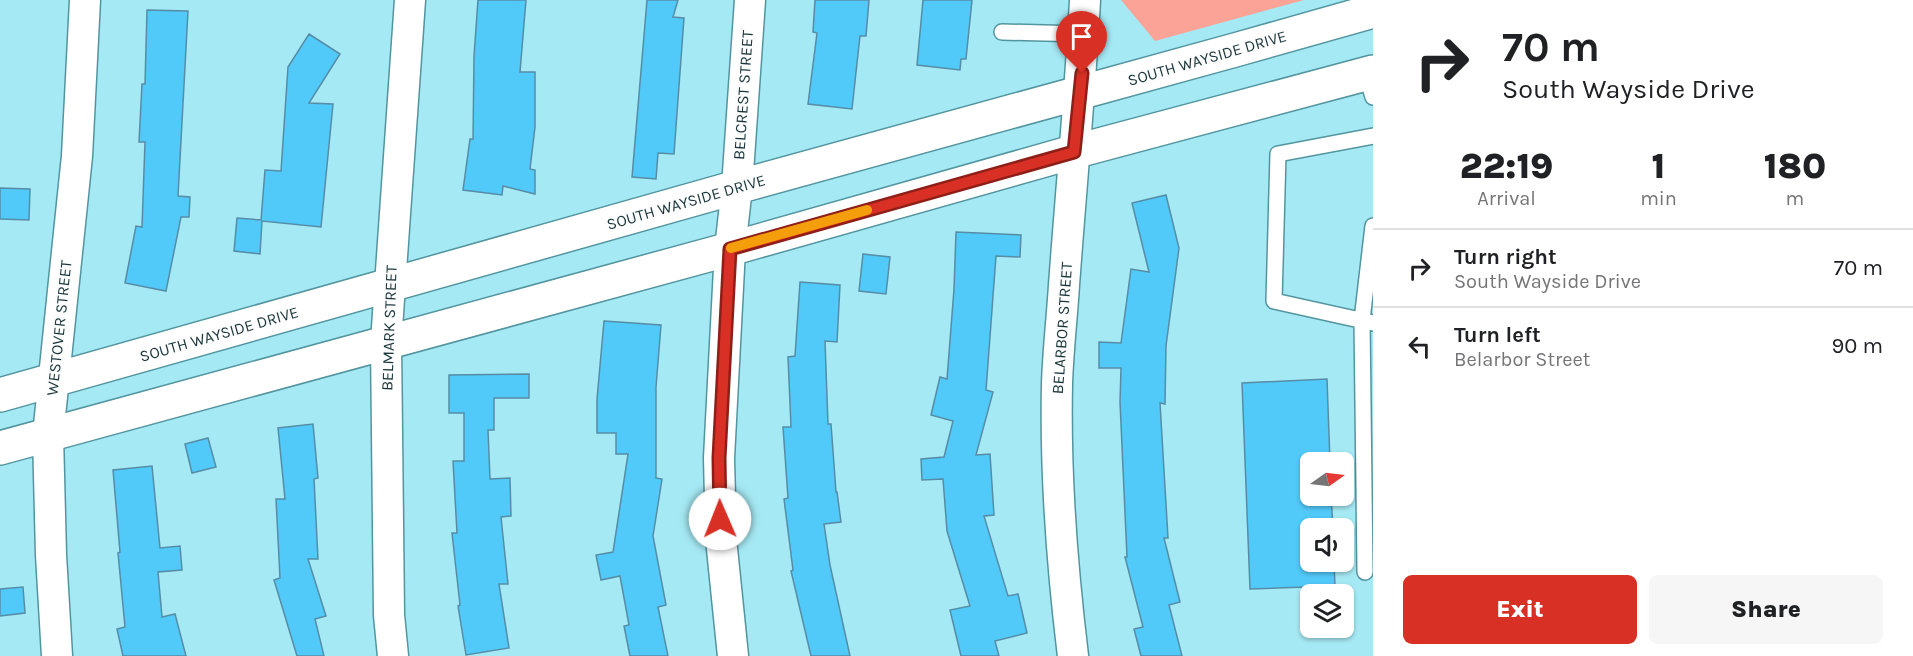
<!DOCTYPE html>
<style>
body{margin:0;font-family:Karla,sans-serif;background:#f6f6f6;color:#202124;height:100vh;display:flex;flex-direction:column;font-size:22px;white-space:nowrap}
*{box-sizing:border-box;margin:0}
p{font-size:20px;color:#757577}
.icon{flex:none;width:33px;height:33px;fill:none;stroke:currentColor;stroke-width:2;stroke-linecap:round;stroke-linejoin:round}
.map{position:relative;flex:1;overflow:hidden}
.side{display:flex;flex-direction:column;background:#fff;width:540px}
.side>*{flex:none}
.hud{background:#fff;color:#202124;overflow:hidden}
.needle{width:39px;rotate:76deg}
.fabs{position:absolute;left:1300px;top:452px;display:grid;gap:12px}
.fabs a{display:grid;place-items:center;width:54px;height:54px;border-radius:9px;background:#fff;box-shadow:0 2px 4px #0004;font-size:30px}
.pin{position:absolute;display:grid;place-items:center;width:51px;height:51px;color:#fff;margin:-62px -26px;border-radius:50% 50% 50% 0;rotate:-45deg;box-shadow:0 0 6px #0007}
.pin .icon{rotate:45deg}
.me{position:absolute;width:66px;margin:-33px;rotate:359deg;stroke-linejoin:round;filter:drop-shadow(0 0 4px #0008)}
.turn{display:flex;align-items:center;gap:21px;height:126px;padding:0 30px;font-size:27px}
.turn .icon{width:78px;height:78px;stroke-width:2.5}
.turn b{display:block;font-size:42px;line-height:51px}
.eta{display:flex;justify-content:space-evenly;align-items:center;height:102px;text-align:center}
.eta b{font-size:36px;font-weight:800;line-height:42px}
.action{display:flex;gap:12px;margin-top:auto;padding:12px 30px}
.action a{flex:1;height:69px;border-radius:9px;background:#d93025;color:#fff;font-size:24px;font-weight:800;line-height:69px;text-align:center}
.action a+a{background:#f6f6f6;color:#202124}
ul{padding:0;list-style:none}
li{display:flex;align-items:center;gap:18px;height:78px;padding:0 30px;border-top:2px solid #e0e0e0}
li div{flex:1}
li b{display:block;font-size:22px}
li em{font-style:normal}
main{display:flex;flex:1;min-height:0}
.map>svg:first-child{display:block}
</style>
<main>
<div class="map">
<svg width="1373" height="656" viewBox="0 0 1373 656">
<rect width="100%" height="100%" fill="#a5e9f4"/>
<path fill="#fba397" d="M1121,0h183l-149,41z"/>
<path fill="#51c9f9" stroke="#568da6" stroke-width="1.5" d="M478,0h48l-6,72h15v55l-5,42 5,1v24l-32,-8 -1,9 -39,-5 7,-51h3l1,-83z
M647,0h31l-5,17 11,1 -10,136 -16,-1 -2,26 -24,-2z
M815,0h54l-3,36h-6l-8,73 -44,-5 9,-71 -4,-1z
M923,0h49l-6,59h-5l-1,11 -43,-5z
M147,10l41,1 -10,185 12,1 -1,20h-8l-15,74 -41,-8 11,-57 6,1 3,-85h-6l3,-58h3z
M309,34l31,20 -31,49 24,1 -12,123 -59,-6 -2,33 -26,-3 3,-33 24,2 4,-50 16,1 7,-104z
M0,188l30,1 -1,31 -29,-1z
M1166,195l13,53 -13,98 -1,58 -5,-1 8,135h-4l16,64 -11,3 13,51h-41l-7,-27 9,-2 -18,-70h2l-7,-155 1,-34h-22v-26l22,1 10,-74 18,3 -17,-69z
M956,232l65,3 -1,22 -24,-1 -10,134 7,2 -17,63 14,-1 4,61 -10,1 24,80 10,-2 9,39 -32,8 4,15h-38l-11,-46 20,-4 -23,-75 -4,-52 -21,1 -1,-21 23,-2 9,-36 -22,-6 9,-38 7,2 7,-90z
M863,254l27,3 -4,37 -27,-3z
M800,282l40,3 -3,57 -12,-1 3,83h3l5,68h1l4,30 -17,2 6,41 20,91h-39l-20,-85 2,-1 -9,-71 4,-1 -5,-71h8l-3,-70 7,-1z
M604,321l57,4 -5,62v91l6,1 -9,57 13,69 -8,2 10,49h-38l-6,-30 5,-1 -9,-49 -19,4 -5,-25 17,-3 15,-98h-12v-21h-19v-34z
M529,374v24h-35v32h-6l2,49 20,-1 1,38 -10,1 7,67h-9l10,64 -43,7 -8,-49 2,-1 -8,-72h5l-4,-72h11v-48h-15v-38z
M1327,379l3,83h-19v33h20l2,33h-22v33h23l1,25 -85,3 -8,-206z
M313,424l5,54 -4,1 4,80h-10l18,57 -11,3 9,37h-27l-23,-76 6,-2 -4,-79h9l-7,-71z
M208,438l8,29 -24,6 -7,-29z
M152,466l8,82 20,-2 2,24 -24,2 4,45 13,-3 11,42h-63l-6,-27 8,-2 -7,-74 2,-1 -7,-82z
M23,587l2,26 -25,3v-27z"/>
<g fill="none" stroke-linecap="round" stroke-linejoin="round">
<defs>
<path id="service" d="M1002,32l81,2
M1366,74l7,23
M1373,136l-95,18 -4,147 99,22
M1365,572l-3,-252 11,-94"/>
<path id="minor" d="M57,656l-6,-101 -3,-120 29,-279 8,-156
M393,656l-4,-41 -3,-273 24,-342
M733,656l-12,-117 -2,-81 11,-209 7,-62 13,-187
M1073,656c-11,-90 -18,-181 -16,-272 1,-33 5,-66 7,-99 7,-95 16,-190 21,-285"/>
<path id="tertiary" d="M0,395l737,-208 498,-137 138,-39
M0,448l730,-199 343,-97 300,-80"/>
</defs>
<use href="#service" stroke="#53959f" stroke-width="18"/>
<use href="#minor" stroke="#53959f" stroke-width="33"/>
<use href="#tertiary" stroke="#53959f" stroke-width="36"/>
<use href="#service" stroke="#fff" stroke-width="15"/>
<use href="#minor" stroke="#fff" stroke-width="30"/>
<use href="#tertiary" stroke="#fff" stroke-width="33"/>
</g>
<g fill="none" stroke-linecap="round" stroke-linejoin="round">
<defs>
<path id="route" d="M720,519l-1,-61 11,-209 344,-97 8,-79"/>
</defs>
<use href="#route" stroke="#8d1f18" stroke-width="15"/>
<use href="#route" stroke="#d93025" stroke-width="10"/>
<path stroke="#f59e0b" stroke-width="10" d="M731,248l136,-38"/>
</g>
<g text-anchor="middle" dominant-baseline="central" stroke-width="4.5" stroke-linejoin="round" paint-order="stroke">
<g font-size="16" fill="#1a363b" stroke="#fdfdfd">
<text transform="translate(1207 58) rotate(-16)">SOUTH WAYSIDE DRIVE</text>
<text transform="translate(743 95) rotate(-86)">BELCREST STREET</text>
<text transform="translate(686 202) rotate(-16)">SOUTH WAYSIDE DRIVE</text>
<text transform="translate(59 328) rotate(-84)">WESTOVER STREET</text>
<text transform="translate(389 328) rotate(-88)">BELMARK STREET</text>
<text transform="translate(1062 328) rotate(-86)">BELARBOR STREET</text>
<text transform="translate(219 334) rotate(-16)">SOUTH WAYSIDE DRIVE</text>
</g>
</g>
</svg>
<div class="fabs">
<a><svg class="needle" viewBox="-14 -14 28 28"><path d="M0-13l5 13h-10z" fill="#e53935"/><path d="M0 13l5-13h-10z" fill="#757577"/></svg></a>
<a><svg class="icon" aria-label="sound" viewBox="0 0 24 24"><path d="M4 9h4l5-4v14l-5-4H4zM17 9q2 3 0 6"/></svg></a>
<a><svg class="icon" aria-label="layers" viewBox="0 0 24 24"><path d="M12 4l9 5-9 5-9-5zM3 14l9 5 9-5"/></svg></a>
</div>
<div class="pin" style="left:1082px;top:73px;background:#d93025"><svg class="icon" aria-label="arrive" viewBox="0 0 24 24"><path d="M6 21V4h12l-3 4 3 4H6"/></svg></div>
<svg class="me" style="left:720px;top:519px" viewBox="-20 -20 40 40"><circle r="19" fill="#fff"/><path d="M0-13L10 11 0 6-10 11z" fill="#d93025"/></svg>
</div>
<section class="side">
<div class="hud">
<div class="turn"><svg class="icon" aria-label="right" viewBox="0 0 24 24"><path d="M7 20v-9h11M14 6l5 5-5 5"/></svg><div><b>70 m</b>South Wayside Drive</div></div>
</div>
<div class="eta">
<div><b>22:19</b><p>Arrival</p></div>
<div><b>1</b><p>min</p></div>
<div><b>180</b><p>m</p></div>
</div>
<ul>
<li><svg class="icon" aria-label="right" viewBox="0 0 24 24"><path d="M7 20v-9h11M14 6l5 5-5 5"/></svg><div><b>Turn right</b><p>South Wayside Drive</p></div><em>70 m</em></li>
<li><svg class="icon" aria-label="left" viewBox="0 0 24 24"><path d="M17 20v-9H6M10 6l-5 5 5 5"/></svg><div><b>Turn left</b><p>Belarbor Street</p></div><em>90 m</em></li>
</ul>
<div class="action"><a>Exit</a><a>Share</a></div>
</section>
</main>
